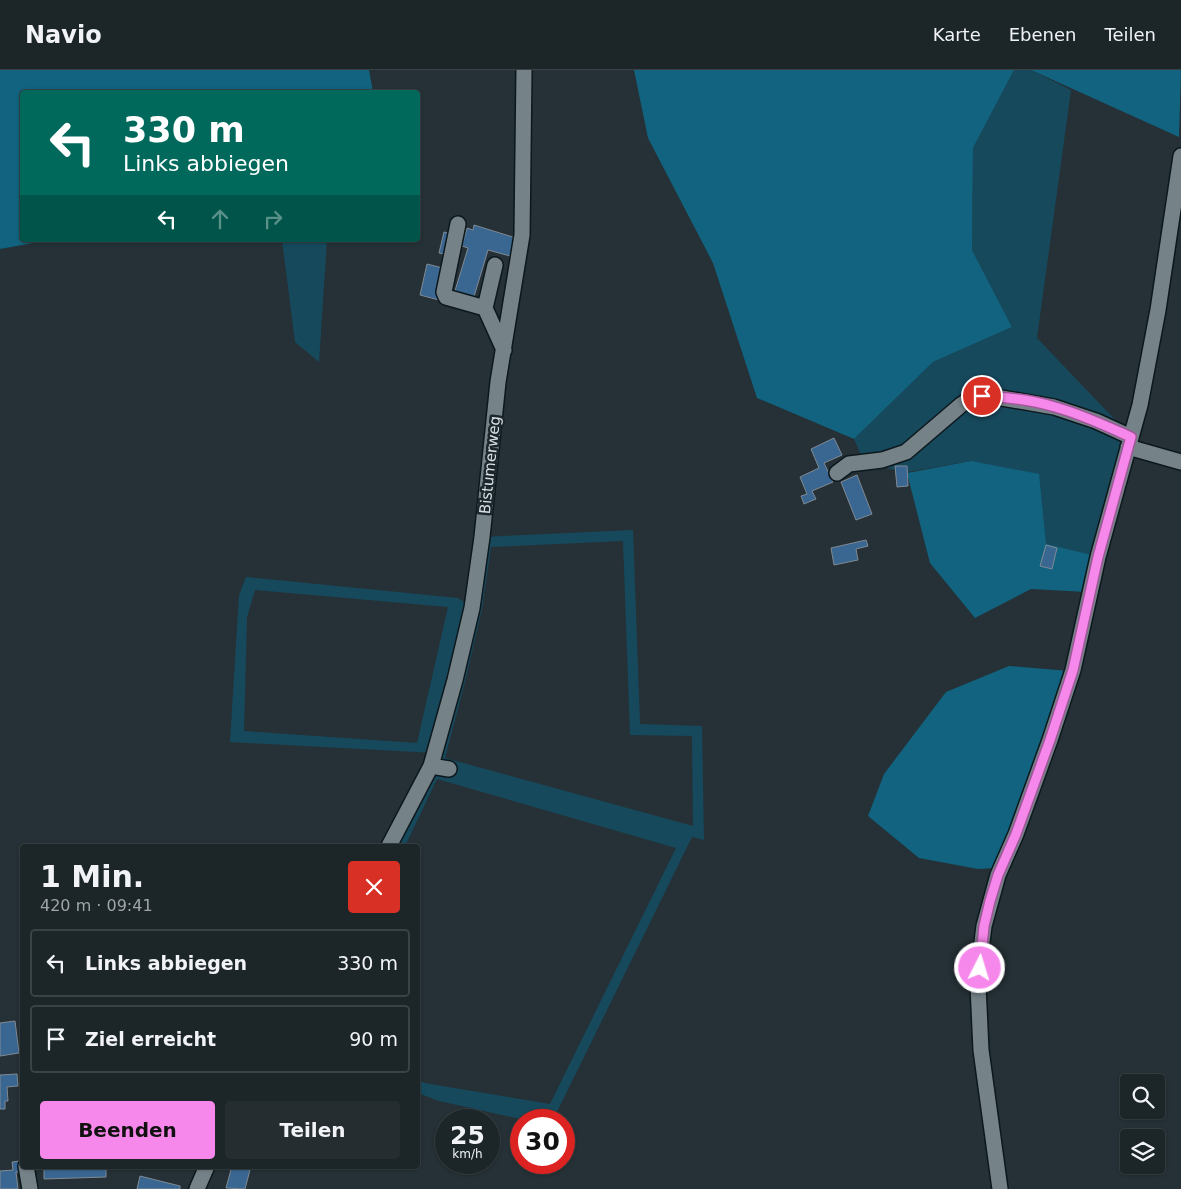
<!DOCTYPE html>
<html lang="de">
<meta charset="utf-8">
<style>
body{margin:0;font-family:"DejaVu Sans",sans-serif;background:#252d30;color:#f1f3f6;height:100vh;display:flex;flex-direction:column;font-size:19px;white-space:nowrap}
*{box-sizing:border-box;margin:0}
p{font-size:16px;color:#a0a5a8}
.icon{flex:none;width:28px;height:28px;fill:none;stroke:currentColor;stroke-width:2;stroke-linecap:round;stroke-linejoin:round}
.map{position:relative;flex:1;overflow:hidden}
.panel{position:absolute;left:20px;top:774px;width:400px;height:325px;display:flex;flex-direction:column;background:#1c2528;border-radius:5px;box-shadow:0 1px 4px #0004,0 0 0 1px #3a4245}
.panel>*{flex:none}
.banner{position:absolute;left:20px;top:20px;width:400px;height:152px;border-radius:5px;box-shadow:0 1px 4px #0004,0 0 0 1px #3a4245;background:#00695c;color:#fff;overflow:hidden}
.buttons{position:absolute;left:1120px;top:1004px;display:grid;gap:10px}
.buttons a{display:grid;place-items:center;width:45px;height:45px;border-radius:5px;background:#1c2528;box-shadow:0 1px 4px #0004,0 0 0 1px #3a4245;font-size:25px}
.speed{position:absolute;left:435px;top:1039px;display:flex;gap:10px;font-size:25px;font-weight:700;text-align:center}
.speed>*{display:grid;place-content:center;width:65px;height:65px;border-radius:50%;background:#1c2528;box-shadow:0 1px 4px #0004,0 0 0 1px #3a4245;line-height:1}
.speed small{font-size:12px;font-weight:400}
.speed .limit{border:8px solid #d22;background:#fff;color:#111}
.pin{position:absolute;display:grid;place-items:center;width:42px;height:42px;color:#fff;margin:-21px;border:2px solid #fff;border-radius:50%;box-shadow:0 1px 5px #0007}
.me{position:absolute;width:55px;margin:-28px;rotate:5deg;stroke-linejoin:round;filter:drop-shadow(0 0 4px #0008)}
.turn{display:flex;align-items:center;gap:18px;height:105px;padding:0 20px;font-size:22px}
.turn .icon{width:65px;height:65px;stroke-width:2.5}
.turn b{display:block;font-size:35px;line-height:42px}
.lanes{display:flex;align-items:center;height:48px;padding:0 20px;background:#0003;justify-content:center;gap:25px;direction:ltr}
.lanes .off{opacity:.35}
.round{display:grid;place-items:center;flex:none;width:52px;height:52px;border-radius:5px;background:#252d30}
.summary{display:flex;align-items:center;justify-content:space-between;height:85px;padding:0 20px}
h1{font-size:30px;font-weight:700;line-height:38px}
.action{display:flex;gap:10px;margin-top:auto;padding:10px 20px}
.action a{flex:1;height:58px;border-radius:5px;background:#f788eb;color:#111;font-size:20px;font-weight:700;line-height:58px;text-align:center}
.action a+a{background:#252d30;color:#f1f3f6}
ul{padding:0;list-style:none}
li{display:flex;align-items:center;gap:15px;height:68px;margin:0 10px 8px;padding:0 10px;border:2px solid #3a4245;border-radius:5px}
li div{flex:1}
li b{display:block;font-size:19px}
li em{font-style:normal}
header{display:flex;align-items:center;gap:30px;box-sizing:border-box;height:70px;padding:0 25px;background:#1c2528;border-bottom:1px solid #3a4245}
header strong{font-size:24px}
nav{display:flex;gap:28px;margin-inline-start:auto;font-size:18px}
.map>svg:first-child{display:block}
</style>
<header>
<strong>Navio</strong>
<nav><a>Karte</a><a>Ebenen</a><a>Teilen</a></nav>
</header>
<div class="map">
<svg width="1181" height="1119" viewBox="0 0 1181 1119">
<rect width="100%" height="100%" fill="#253136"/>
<path fill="#17495d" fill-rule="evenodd" d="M1014,0h17l40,20 -34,248 84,88v9l4,13 -29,108 -50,-11 -75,-84 -64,11 -42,-8 -11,-25 79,-77 79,-35 -40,-77 1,-102z
M282,170h45l-8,122 -24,-20z
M633,460l7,194 62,2 2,114 -12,-3 -139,283h-28l-86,-19 -21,-8v-12l12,3 120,20 126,-256 -239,-69 -32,67h-16l46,-93 -205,-11 9,-147 7,-18 212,21 13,9 11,-70zM623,471l7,194 62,1 1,90 -248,-68 20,-76 17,-73 9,-62zM255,520l193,17 -31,136 -173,-12 3,-114z"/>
<path fill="#11637f" d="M0,0h369l4,22h-351v148h28l-50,9z
M634,0h380l-41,78 -1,102 40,77 -79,35 -79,77 -97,-41 -44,-135 -65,-125z
M1031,0h150l-2,67z
M971,391l68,13 7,70 50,12 -9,36 -56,-3 -56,29 -45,-55 -23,-90z
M1009,596l60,5 -73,197 -18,1 -59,-11 -51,-42 16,-42 62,-82z"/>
<path fill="#396791" stroke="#808a94" d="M474,155l42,13 -6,18 -22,-6 -15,50 -19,-6 14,-46 -6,-2 5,-18 6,2z
M444,162l8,2 -5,21 -8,-2z
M427,194l20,5 -8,31 -19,-5z
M834,368l8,17 -18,8 9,19 -21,9 4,8 -12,5 -3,-8 6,-2 -7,-17 19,-9 -8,-19z
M895,396h12l1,20 -11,1z
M857,405l15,39 -16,6 -15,-38z
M866,470l2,6 -12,3 2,11 -24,5 -3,-17z
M1046,475l11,3 -5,21 -12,-3z
M15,951l4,32 -19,3v-33z
M17,1004l1,12 -11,1 1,14h-3v8h-5v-34z
M20,1091l1,11h-5l2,17h-18v-18l13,-1 -1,-8z
M44,1096h62v11l-62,2z
M232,1096h19l-6,23 -19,-1z
M140,1106l40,10v3h-43z"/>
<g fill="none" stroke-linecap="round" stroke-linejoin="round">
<defs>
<path id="minor" d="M458,154l-14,68 2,5 39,11
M495,195l-10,43 19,42
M1128,377l53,15
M837,403l12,-9 33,-4 24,-8 55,-47 6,-4 15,-5 14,1 58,10 42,14 35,16
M431,696l18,3
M389,776l42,-80 24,-86 17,-72 10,-71 16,-155 24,-147 2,-165
M26,1096l4,23
M197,1119l10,-23
M1000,1119l-19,-139 -3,-64 3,-36 3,-24 14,-51 18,-41 34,-94 23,-70 25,-113 42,-152 18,-95 23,-154"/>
</defs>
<use href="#minor" stroke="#0d181d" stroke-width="18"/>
<use href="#minor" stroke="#758389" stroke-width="15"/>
</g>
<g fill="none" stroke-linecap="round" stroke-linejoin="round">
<defs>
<path id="route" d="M980,898l4,-42 6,-25 8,-26 18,-41 34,-94 23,-70 25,-113 33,-120c-25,-11 -50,-23 -76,-30 -23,-7 -50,-10 -73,-11"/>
</defs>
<use href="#route" stroke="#a15899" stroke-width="12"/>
<use href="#route" stroke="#f788eb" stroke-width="9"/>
</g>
<g text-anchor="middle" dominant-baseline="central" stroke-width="5" stroke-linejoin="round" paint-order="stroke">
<g font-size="15" fill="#dae1e5" stroke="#1b272c">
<text transform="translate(490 395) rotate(-84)">Bistumerweg</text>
</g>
</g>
</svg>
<div class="buttons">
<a><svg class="icon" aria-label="search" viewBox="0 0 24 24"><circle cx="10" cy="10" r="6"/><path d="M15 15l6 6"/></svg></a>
<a><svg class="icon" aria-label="layers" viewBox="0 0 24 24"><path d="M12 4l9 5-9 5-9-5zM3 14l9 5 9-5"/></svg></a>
</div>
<div class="speed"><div>25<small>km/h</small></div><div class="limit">30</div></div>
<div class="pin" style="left:982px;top:326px;background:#d93025"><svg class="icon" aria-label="arrive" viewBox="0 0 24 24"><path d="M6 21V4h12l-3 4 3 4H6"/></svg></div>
<svg class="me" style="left:980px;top:898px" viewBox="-20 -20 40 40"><circle r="17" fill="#f788eb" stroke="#fff" stroke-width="3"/><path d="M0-11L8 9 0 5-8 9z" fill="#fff"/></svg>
<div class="banner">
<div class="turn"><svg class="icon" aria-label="left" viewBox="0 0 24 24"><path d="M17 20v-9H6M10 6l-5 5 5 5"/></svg><div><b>330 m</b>Links abbiegen</div></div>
<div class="lanes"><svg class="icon" aria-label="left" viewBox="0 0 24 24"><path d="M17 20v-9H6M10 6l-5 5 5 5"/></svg><svg class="icon off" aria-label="ahead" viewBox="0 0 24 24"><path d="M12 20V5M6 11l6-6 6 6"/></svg><svg class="icon off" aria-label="right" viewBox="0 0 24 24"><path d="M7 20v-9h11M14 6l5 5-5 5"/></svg></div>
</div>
<section class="panel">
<div class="summary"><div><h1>1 Min.</h1><p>420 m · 09:41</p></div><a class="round" style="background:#d93025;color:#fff"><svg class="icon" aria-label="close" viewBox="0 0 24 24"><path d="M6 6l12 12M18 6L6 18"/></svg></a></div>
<ul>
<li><svg class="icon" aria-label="left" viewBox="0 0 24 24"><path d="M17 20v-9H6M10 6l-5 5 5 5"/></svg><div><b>Links abbiegen</b></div><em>330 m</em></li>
<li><svg class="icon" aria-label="arrive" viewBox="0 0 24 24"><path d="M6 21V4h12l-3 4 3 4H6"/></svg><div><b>Ziel erreicht</b></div><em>90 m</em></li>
</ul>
<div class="action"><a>Beenden</a><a>Teilen</a></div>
</section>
</div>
